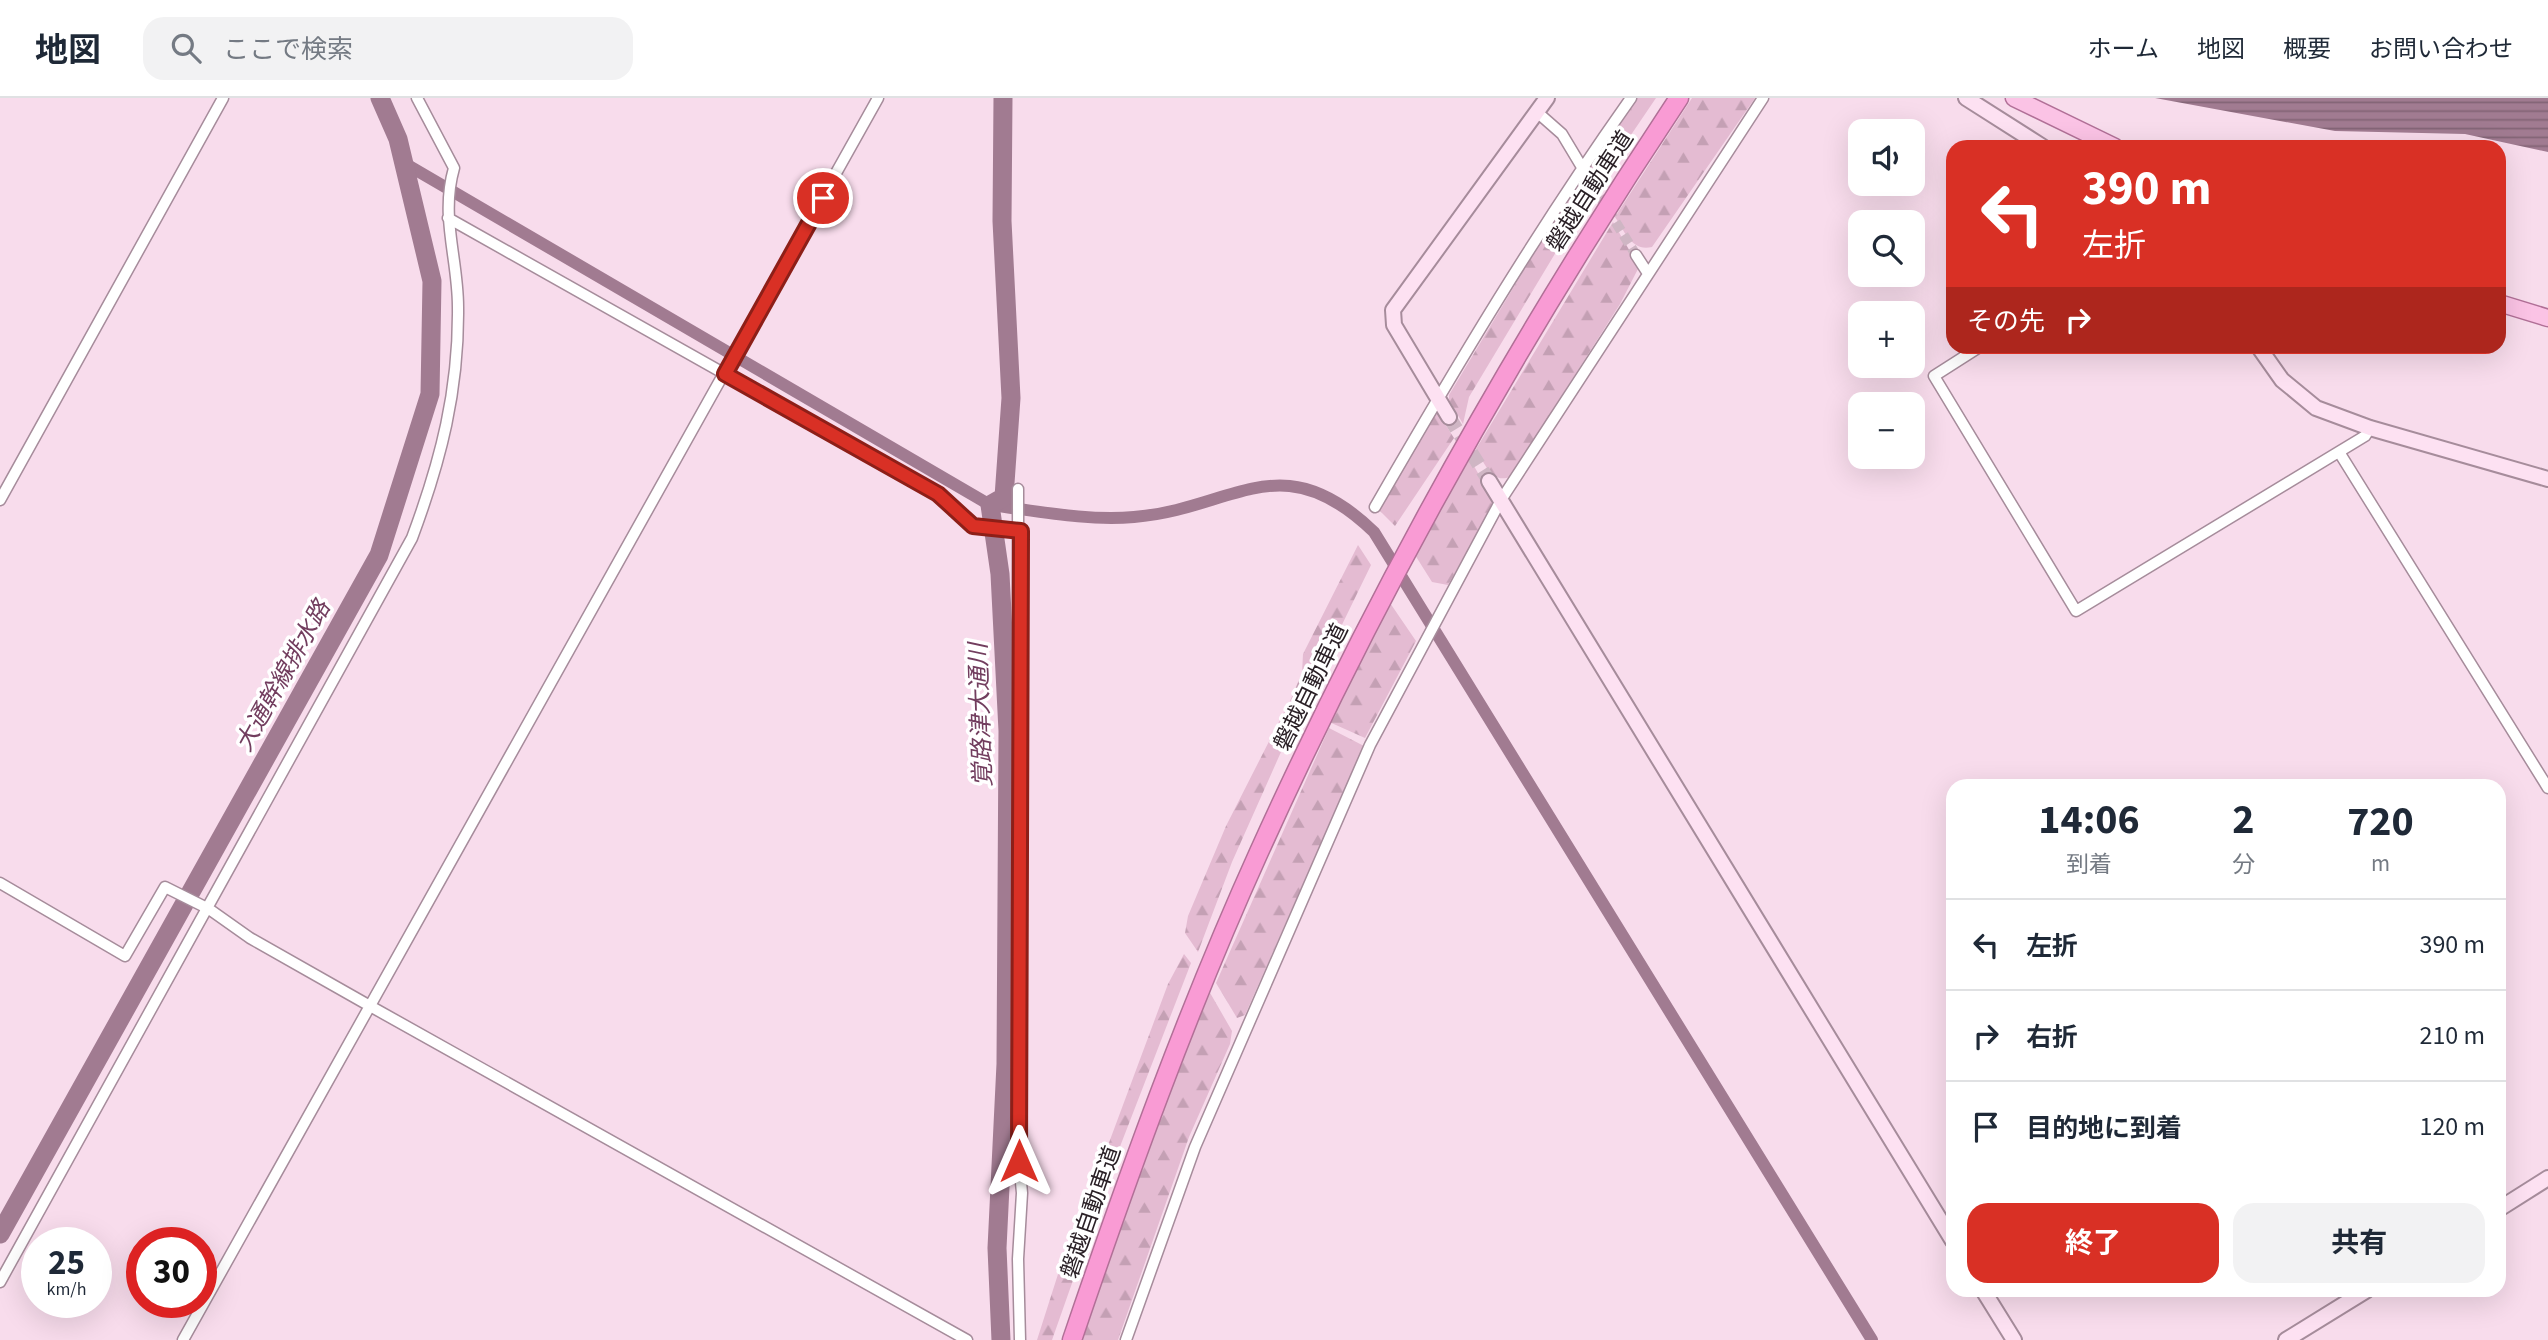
<!DOCTYPE html>
<html lang="ja">
<meta charset="utf-8">
<style>
body{margin:0;font-family:"Source Sans 3","Noto Sans JP",sans-serif;background:#f2f2f3;color:#1f2937;height:100vh;display:flex;flex-direction:column;font-size:26px;white-space:nowrap}
*{box-sizing:border-box;margin:0}
p{font-size:23px;color:#747a83}
.icon{flex:none;width:38px;height:38px;fill:none;stroke:currentColor;stroke-width:2;stroke-linecap:round;stroke-linejoin:round}
.map{position:relative;flex:1;overflow:hidden}
.sheet{position:absolute;left:1946px;top:681px;width:560px;height:518px;display:flex;flex-direction:column;background:#fff;border-radius:21px;box-shadow:0 7px 28px #0002}
.sheet>*{flex:none}
.guide{position:absolute;left:1946px;top:42px;width:560px;height:214px;border-radius:21px;box-shadow:0 7px 28px #0002;background:#d93025;color:#fff;overflow:hidden}
.fabs{position:absolute;left:1848px;top:21px;display:grid;gap:14px}
.fabs a{display:grid;place-items:center;width:77px;height:77px;border-radius:14px;background:#fff;box-shadow:0 7px 28px #0002;font-size:35px}
.speed{position:absolute;left:21px;top:1129px;display:flex;gap:14px;font-size:35px;font-weight:700;text-align:center}
.speed>*{display:grid;place-content:center;width:91px;height:91px;border-radius:50%;background:#fff;box-shadow:0 7px 28px #0002;line-height:1}
.speed small{font-size:18px;font-weight:400}
.speed .limit{border:10px solid #d22;background:#fff;color:#111}
.pin{position:absolute;display:grid;place-items:center;width:60px;height:60px;color:#fff;margin:-30px;border:4px solid #fff;border-radius:50%;box-shadow:0 2px 7px #0007}
.me{position:absolute;width:77px;margin:-38px;rotate:0deg;stroke-linejoin:round;filter:drop-shadow(0 0 5px #0008)}
.turn{display:flex;align-items:center;gap:24px;height:147px;padding:0 21px;font-size:32px}
.turn .icon{width:91px;height:91px;stroke-width:2.5}
.turn b{display:block;font-size:49px;line-height:60px}
.then{display:flex;align-items:center;height:66px;padding:0 21px;background:#0003;gap:14px;font-size:26px}
.eta{display:flex;justify-content:space-evenly;align-items:center;height:119px;text-align:center}
.eta b{font-size:42px;font-weight:700;line-height:49px}
.button{display:flex;gap:14px;margin-top:auto;padding:14px 21px}
.button a{flex:1;height:80px;border-radius:21px;background:#d93025;color:#fff;font-size:28px;font-weight:700;line-height:80px;text-align:center}
.button a+a{background:#f2f2f3;color:#1f2937}
ul{padding:0;list-style:none}
li{display:flex;align-items:center;gap:21px;height:91px;padding:0 21px;border-top:2px solid #e0e1e3}
li div{flex:1}
li b{display:block;font-size:26px}
li em{font-style:normal}
header{display:flex;align-items:center;gap:42px;box-sizing:border-box;height:98px;padding:0 35px;background:#fff;border-bottom:2px solid #e0e1e3}
header strong{font-size:33px}
nav{display:flex;gap:38px;margin-inline-start:auto;font-size:24px}
.search{width:490px;height:63px;background:#f2f2f3;display:flex;align-items:center;gap:18px;box-sizing:border-box;padding:0 24px;border-radius:21px;color:#747a83;font-size:26px}
.map>svg:first-child{display:block}
</style>
<header>
<strong>地図</strong>
<div class="search"><svg class="icon" aria-label="search" viewBox="0 0 24 24"><circle cx="10" cy="10" r="6"/><path d="M15 15l6 6"/></svg>ここで検索</div>
<nav><a>ホーム</a><a>地図</a><a>概要</a><a>お問い合わせ</a></nav>
</header>
<div class="map">
<svg width="2548" height="1242" viewBox="0 0 2548 1242">
<defs>
<pattern id="forest-firs" width="22" height="20" patternUnits="userSpaceOnUse" patternTransform="scale(1.75)"><rect width="22" height="20" fill="#e4bbd2"/><path d="M5 1l3.5 6h-7zM16 11l3.5 6h-7z" fill="#c4a0b4"/></pattern>
<pattern id="water-rules" width="6" height="5" patternUnits="userSpaceOnUse" patternTransform="scale(1.75)"><rect width="6" height="5" fill="#a17b91"/><path d="M0 2.5h6" fill="none" stroke="#836476"/></pattern>
</defs>
<rect width="100%" height="100%" fill="#f8dcec"/>
<path fill="url(#forest-firs)" d="M1634,0h22l-59,87 -11,-19z
M1692,0h63l-103,149c-20,5 -27,-15 -37,-30z
M1582,75l10,19 -123,205 -6,27 -14,-24v-5z
M1613,124l26,45 -19,37 -110,173c-19,7 -26,-15 -34,-28z
M1436,312l18,28 -59,88 -18,-18z
M1470,361l25,44 -47,82 -16,-3 -17,-27 7,-19z
M1358,447l13,20 -69,142 -12,-6 12,-28 1,-19z
M1388,502l28,41 -51,97 -38,-17z
M1286,610l11,8 -65,146 -34,90 -13,-19 3,-17 38,-90z
M1329,630l35,18 -119,269 -8,3 -21,-35z
M1184,856l7,9 -70,181 -69,196h-15l30,-94 11,-20 90,-242z
M1209,893l23,40 -2,13 -41,93 -71,203h-40l99,-271z"/>
<path fill="url(#water-rules)" d="M2155,0h393v54l-83,-18 -130,-3z"/>
<g fill="none" stroke-linecap="round" stroke-linejoin="round">
<path stroke="#a17b91" stroke-width="12" d="M404,65l586,342c48,6 96,16 144,12 100,-8 147,-75 240,15l498,808"/>
<path stroke="#a17b91" stroke-width="19" d="M0,1136l379,-679 51,-161 2,-113 -34,-142 -18,-41
M1001,1242l-4,-92 9,-184 2,-333 -8,-157 -10,-69 14,-8 7,-99 -9,-177 1,-123"/>
<path stroke="#cfb6c4" stroke-width="10" stroke-dasharray="10 5" stroke-linecap="butt" d="M1592,86l44,71"/>
<path stroke="#cfb6c4" stroke-width="14" stroke-dasharray="14 7" stroke-linecap="butt" d="M1449,319l40,64"/>
<defs>
<path id="street" d="M1537,14l25,22 30,50
M448,120l490,276 35,32 48,5
M1636,157l11,17
M1981,248l-47,30 142,235 289,-175 5,-8
M2339,354l209,336
M1018,391l1,672 3,32 -4,66 2,81
M0,402l223,-402
M1375,409c80,-139 163,-278 256,-409
M0,785l125,73 40,-69 44,22 41,29 120,68 597,334
M0,1184l412,-744c29,-78 47,-148 46,-231 0,-49 -18,-90 -4,-139l-37,-70
M183,1242l695,-1242
M1126,1242l69,-193 175,-402 131,-245 262,-402"/>
<path id="secondary" d="M1966,0l77,49
M2258,248l24,34 34,28 54,20 178,51
M1449,319l-55,-92 -1,-15 154,-212
M1489,383l464,760
M2499,1111l49,-31
M1983,1192l31,50
M2286,1242l81,-50"/>
<path id="primary" d="M2014,0l101,49
M2499,205l49,15"/>
<path id="highway" d="M1072,1242c56,-165 115,-329 187,-488 119,-263 260,-514 420,-754"/>
</defs>
<use href="#street" stroke="#a68c9b" stroke-width="13"/>
<use href="#secondary" stroke="#a68c9b" stroke-width="18"/>
<use href="#primary" stroke="#b17097" stroke-width="19"/>
<use href="#highway" stroke="#b17097" stroke-width="21"/>
<use href="#street" stroke="#fff" stroke-width="10"/>
<use href="#secondary" stroke="#fde1f2" stroke-width="14"/>
<use href="#primary" stroke="#fbc3e5" stroke-width="16"/>
<use href="#highway" stroke="#f99bd4" stroke-width="18"/>
</g>
<g fill="none" stroke-linecap="round" stroke-linejoin="round">
<defs>
<path id="route" d="M823,100l-98,176 213,120 35,32 48,5 -2,630"/>
</defs>
<use href="#route" stroke="#8d1f18" stroke-width="18"/>
<use href="#route" stroke="#d93025" stroke-width="12"/>
</g>
<g text-anchor="middle" dominant-baseline="central" stroke-width="7" stroke-linejoin="round" paint-order="stroke">
<g font-size="23" fill="#2a2026" stroke="#fff">
<text transform="translate(1590 93) rotate(-57)">磐越自動車道</text>
<text transform="translate(1311 589) rotate(-64)">磐越自動車道</text>
<text transform="translate(1091 1114) rotate(-71)">磐越自動車道</text>
</g>
<g font-size="24" font-style="italic" fill="#723d5e" stroke="#fff">
<text transform="translate(283 578) rotate(-61)">大通幹線排水路</text>
<text transform="translate(981 617) rotate(-92)">覚路津大通川</text>
</g>
</g>
</svg>
<div class="fabs">
<a><svg class="icon" aria-label="sound" viewBox="0 0 24 24"><path d="M4 9h4l5-4v14l-5-4H4zM17 9q2 3 0 6"/></svg></a>
<a><svg class="icon" aria-label="search" viewBox="0 0 24 24"><circle cx="10" cy="10" r="6"/><path d="M15 15l6 6"/></svg></a>
<a>+</a>
<a>−</a>
</div>
<div class="speed"><div>25<small>km/h</small></div><div class="limit">30</div></div>
<div class="pin" style="left:823px;top:100px;background:#d93025"><svg class="icon" aria-label="arrive" viewBox="0 0 24 24"><path d="M6 21V4h12l-3 4 3 4H6"/></svg></div>
<svg class="me" style="left:1019px;top:1063px" viewBox="-20 -20 40 40"><path d="M0-17L14 15 0 8-14 15z" fill="#d93025" stroke="#fff" stroke-width="4"/></svg>
<div class="guide">
<div class="turn"><svg class="icon" aria-label="left" viewBox="0 0 24 24"><path d="M17 20v-9H6M10 6l-5 5 5 5"/></svg><div><b>390 m</b>左折</div></div>
<div class="then">その先<svg class="icon" aria-label="right" viewBox="0 0 24 24"><path d="M7 20v-9h11M14 6l5 5-5 5"/></svg></div>
</div>
<section class="sheet">
<div class="eta">
<div><b>14:06</b><p>到着</p></div>
<div><b>2</b><p>分</p></div>
<div><b>720</b><p>m</p></div>
</div>
<ul>
<li><svg class="icon" aria-label="left" viewBox="0 0 24 24"><path d="M17 20v-9H6M10 6l-5 5 5 5"/></svg><div><b>左折</b></div><em>390 m</em></li>
<li><svg class="icon" aria-label="right" viewBox="0 0 24 24"><path d="M7 20v-9h11M14 6l5 5-5 5"/></svg><div><b>右折</b></div><em>210 m</em></li>
<li><svg class="icon" aria-label="arrive" viewBox="0 0 24 24"><path d="M6 21V4h12l-3 4 3 4H6"/></svg><div><b>目的地に到着</b></div><em>120 m</em></li>
</ul>
<div class="button"><a>終了</a><a>共有</a></div>
</section>
</div>
